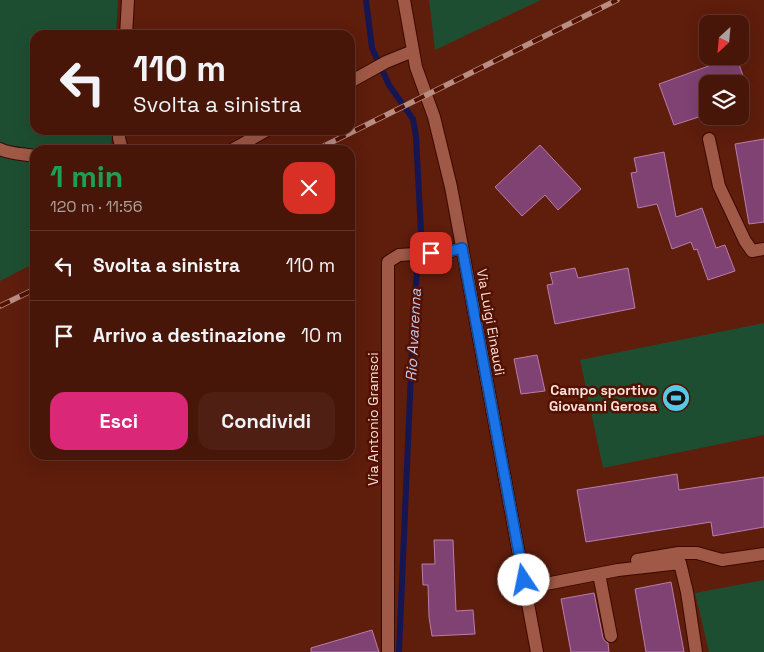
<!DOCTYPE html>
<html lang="it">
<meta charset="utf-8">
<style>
body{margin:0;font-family:"Space Grotesk",sans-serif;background:#4e1f12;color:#f1f3f6;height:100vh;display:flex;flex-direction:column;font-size:19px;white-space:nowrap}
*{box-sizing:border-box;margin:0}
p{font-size:16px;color:#b09f9c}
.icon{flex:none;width:28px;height:28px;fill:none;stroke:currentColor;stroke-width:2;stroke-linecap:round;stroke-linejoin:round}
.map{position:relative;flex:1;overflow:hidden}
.side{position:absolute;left:30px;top:145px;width:325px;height:315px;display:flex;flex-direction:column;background:#471609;border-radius:15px;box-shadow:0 5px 20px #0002,0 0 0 1px #5f352a}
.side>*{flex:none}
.top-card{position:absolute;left:30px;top:30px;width:325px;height:105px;border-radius:15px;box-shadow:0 5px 20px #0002,0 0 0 1px #5f352a;background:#471609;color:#f1f3f6;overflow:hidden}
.needle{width:32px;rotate:206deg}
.buttons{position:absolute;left:699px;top:15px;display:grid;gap:10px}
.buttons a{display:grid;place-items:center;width:50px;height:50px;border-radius:10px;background:#471609;box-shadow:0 5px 20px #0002,0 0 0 1px #5f352a;font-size:25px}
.pin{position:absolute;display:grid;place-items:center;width:42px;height:42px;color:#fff;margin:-21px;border-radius:10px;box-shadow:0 2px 8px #0006}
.me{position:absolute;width:55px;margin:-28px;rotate:349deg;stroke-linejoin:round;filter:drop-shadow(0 0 4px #0008)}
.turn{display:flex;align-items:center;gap:18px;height:105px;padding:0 20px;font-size:22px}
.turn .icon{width:65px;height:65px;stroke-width:2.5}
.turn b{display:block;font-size:35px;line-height:42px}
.round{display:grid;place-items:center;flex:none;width:52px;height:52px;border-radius:15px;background:#4e1f12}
.overview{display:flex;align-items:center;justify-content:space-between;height:85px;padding:0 20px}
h1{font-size:30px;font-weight:700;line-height:38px;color:#1e9e55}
.primary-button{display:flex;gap:10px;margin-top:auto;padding:10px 20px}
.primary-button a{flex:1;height:58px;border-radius:15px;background:#db2777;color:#fff;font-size:20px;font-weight:700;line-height:58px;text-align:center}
.primary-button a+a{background:#4e1f12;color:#f1f3f6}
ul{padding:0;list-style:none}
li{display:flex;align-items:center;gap:15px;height:70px;padding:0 20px;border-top:1px solid #5f352a}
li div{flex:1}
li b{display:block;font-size:19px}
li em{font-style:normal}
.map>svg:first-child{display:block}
</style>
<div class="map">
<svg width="764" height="652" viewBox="0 0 764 652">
<rect width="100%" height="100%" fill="#5f1d0c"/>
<path fill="#1e4e32" d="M0,0h118l-2,35h-81v95h77l-1,20h-76v113l-35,18z
M429,0h112l-106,50z
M764,323v112l-161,33 -23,-108z
M764,580v72h-55l-14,-59z"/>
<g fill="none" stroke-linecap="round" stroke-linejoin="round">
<path stroke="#161653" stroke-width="6" d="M366,0l6,48 17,37 24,34 3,18 5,95 -7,71 -15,349"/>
</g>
<path fill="#804273" stroke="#ba7cac" d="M736,56l10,28h-38v21l-5,2 2,8 -31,10 -15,-41z
M764,139v83l-15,2 -14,-80z
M540,145l41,44 -23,21 -13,-15 -23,21 -27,-29z
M664,152l12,65 26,-9 14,40 9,-3 10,26 -27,9 -11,-31 -3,1 -3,-8 -19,7 -15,-45 -19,4 -7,-35 6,-1 -3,-14z
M575,268l3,10 50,-10 7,40 -80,16 -8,-39 6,-1 -3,-11z
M537,355l8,36 -24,3 -7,-35z
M677,474l2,16 85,-13v50l-51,9 -2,-14 -125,20 -9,-52z
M434,540h19l3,71 17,-1 2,24 -43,2 -3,-19 -1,-32h-5l-1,-21h13z
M671,582l13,70h-38l-11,-63z
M594,593l9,45 2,3 3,2 1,9h-38l-10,-53z
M372,630l7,22h-68v-4z"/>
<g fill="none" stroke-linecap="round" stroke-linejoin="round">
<defs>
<path id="minor" d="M404,0l12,67 18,50 17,70 86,465
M126,35l2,-35
M350,82l36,-20 27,-11
M119,130v8l3,12
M709,139l10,47 26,55 7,10 12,-2
M0,149c10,5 24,5 35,7
M232,150l35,-20
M637,560l42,-7h18l25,7 42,-6
M599,574l12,62
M525,588l93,-18 62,-7 7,29 9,60
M388,652v-390l11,-7 48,-3 15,-4"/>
</defs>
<use href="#minor" stroke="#3a0900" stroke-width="14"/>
<use href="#minor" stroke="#a05946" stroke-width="12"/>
<defs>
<path id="rail" d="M316,150l301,-150
M0,306l35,-17"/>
</defs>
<use href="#rail" stroke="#b88d82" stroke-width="5.5"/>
<use href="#rail" stroke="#521101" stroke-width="4" stroke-dasharray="11" stroke-linecap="butt"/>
</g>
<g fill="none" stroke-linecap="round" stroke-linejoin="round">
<defs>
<path id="route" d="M431,253l16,-1 15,-4 62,332"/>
</defs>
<use href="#route" stroke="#114b97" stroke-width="12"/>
<use href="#route" stroke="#1a73e8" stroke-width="9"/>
</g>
<defs>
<symbol id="stadium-disc" viewBox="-11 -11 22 22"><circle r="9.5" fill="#58c9e3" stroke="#521101"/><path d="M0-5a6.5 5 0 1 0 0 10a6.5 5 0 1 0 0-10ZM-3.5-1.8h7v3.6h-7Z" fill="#111"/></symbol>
</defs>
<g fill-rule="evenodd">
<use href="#stadium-disc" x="660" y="382" width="32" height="32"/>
</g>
<g text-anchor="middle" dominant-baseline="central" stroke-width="5" stroke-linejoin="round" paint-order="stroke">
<g font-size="14" fill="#fae0d9" stroke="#521101">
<text transform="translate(491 322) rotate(80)">Via Luigi Einaudi</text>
<text transform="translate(373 419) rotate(-90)">Via Antonio Gramsci</text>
</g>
<g font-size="14" font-weight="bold" fill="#fae0d9" stroke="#521101" text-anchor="end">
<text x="657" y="390">Campo sportivo<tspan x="657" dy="16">Giovanni Gerosa</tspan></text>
</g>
<g font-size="15" font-style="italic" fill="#bfc8ef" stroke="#521101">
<text transform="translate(413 335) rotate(-87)">Rio Avarenna</text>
</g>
</g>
</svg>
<div class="buttons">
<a><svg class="needle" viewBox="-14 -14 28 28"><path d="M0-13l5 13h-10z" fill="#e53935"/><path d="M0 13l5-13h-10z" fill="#b09f9c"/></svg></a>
<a><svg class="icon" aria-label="layers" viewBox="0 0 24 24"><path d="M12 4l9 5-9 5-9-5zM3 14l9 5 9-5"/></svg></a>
</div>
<div class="pin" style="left:431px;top:253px;background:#d93025"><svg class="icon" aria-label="arrive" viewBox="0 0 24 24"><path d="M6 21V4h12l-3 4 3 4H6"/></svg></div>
<svg class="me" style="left:524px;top:580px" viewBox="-20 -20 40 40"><circle r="19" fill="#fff"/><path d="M0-13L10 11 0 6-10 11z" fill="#1a73e8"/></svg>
<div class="top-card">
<div class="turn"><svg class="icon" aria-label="left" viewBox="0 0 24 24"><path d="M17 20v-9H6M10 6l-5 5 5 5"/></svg><div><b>110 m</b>Svolta a sinistra</div></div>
</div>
<section class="side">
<div class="overview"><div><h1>1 min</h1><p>120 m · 11:56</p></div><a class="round" style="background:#d93025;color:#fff"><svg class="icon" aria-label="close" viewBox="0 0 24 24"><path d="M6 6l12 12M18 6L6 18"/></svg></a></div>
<ul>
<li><svg class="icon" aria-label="left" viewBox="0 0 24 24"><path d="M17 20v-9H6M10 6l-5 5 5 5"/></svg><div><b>Svolta a sinistra</b></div><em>110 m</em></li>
<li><svg class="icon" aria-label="arrive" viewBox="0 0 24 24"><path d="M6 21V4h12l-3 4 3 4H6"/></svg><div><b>Arrivo a destinazione</b></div><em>10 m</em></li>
</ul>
<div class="primary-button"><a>Esci</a><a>Condividi</a></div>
</section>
</div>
